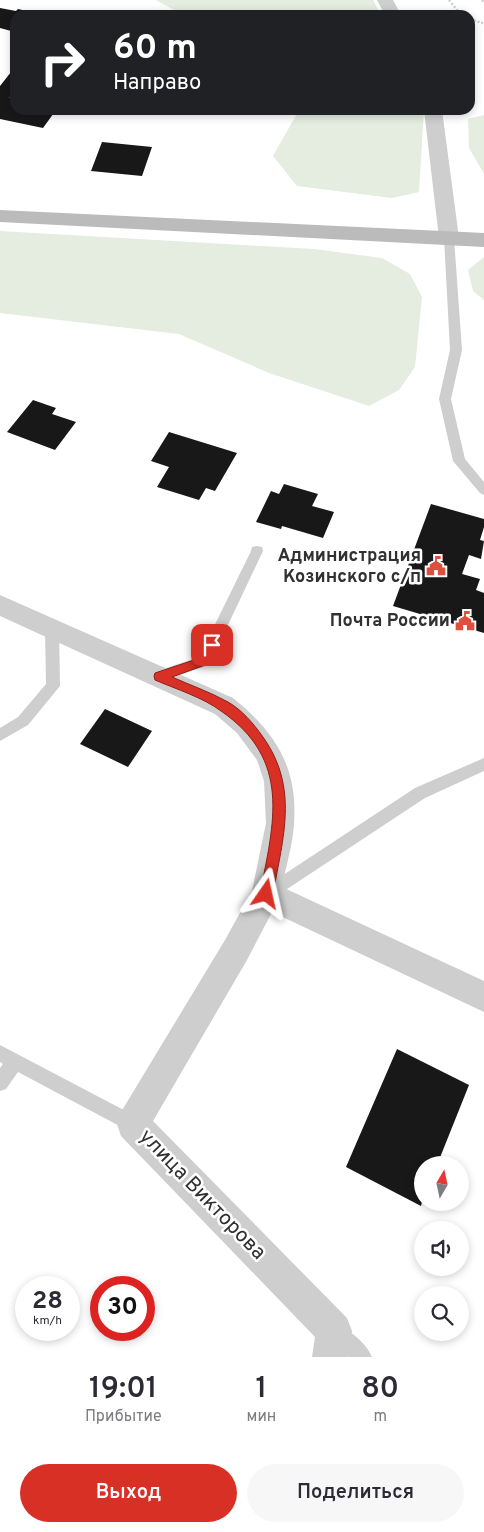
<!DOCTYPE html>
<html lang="ru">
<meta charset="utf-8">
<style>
body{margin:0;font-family:Overpass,sans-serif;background:#f7f7f7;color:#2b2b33;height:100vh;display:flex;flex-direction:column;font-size:19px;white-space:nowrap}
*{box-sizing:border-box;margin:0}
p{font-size:16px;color:#7c7c81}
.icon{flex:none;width:28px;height:28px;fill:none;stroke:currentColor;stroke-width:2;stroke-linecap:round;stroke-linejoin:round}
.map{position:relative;height:1357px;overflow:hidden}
.sheet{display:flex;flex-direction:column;background:#fff;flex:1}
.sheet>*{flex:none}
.hud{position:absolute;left:10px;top:10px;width:465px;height:105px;border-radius:15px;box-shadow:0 2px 8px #0003;background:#202124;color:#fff;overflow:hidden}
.needle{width:32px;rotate:9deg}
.tools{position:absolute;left:414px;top:1156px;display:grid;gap:10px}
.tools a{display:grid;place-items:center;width:55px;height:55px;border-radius:50%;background:#fff;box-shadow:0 2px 8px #0003;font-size:25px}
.speed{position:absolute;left:15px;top:1276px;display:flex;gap:10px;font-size:25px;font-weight:700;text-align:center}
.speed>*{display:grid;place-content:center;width:65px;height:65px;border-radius:50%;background:#fff;box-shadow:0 2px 8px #0003;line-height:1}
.speed small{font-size:12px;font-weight:400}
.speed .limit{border:8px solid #d22;background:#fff;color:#111}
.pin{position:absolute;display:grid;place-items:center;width:42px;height:42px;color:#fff;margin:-21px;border-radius:10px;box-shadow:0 2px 8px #0006}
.me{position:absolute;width:55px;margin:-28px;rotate:11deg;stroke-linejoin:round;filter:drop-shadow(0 0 4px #0008)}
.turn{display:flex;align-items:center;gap:18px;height:105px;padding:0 20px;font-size:22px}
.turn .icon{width:65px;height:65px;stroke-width:2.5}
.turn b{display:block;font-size:35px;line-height:42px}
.eta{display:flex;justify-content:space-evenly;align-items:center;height:85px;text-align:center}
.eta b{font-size:30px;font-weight:600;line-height:35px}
.action{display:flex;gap:10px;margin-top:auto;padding:10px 20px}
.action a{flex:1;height:58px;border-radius:30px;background:#d93025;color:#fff;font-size:20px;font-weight:600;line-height:58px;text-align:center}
.action a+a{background:#f7f7f7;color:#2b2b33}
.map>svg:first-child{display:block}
</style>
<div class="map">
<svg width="484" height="1357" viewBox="0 0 484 1357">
<rect width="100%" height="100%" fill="#fff"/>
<path fill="#e4ede0" d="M156,0h217l8,15h-198z
M299,110h125l-5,82 -27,6 -95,-12 -24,-30z
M484,115v59l-15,-26 -1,-29z
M0,231l314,18 68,9 28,16 12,23 -7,70 -16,23 -30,16 -100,-33 -90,-39 -179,-21z
M484,257v43l-11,-9 -5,-21z"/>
<path fill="#181818" d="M0,8l16,3 2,-2 13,3 -3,3h-13v17l-15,-4z
M15,67v30h-7l7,1v12h41l-13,18 -43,-9v-33z
M102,142l50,5 -10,29 -51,-5z
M33,400l23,8 -4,6 24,8 -21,28 -48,-18z
M169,432l68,21 -22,38 -9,-3 -7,12 -42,-13 12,-20 -18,-6z
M284,484l34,10 -6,12 22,6 -11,26 -41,-12 -1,3 -25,-7 15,-31 8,3z
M431,504l53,15v8l-4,13 4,1 -3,18 -12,-4 -7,19 18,5 -4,11 8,3v40l-91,-27z
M105,709l47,22 -24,36 -48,-23z
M397,1049l72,36 -32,80h-15v37l-1,4 -75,-39z"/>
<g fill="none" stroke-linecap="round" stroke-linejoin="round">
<path stroke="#cecece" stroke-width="2.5" stroke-dasharray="2 2" stroke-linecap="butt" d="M449,0l12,15
M482,0l2,3
M470,19l12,4 2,-3"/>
<path fill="#cecece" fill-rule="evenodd" d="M449,235l5,3 8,112 -11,49 14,60 19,23v13l-4,-2 -27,-32 -14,-62 11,-49 -6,-112z
M257,546l5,1 1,4 -54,114 -50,17 -5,-2 -2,-4 2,-4 45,-15 52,-106 1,-4z
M52,623l5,1 2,4 1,58 -32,39 -28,16v-13l18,-11 28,-33 -1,-56 2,-4z
M484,758v13l-59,27 -153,101 -5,2 -5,-2 -3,-5 3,-5 153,-101z
M0,1045l139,73 3,6 -3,6 -6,3 -6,-3 -109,-58 -12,17 -6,2v-23l3,-4 -3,-2z
M336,1324c13,5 31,20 36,33h-23l-20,-17 -2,-7 2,-7z"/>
<path fill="#cecece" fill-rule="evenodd" d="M377,0h16l8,15h-16z
M424,110h18l17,128 -3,4 -7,2 -7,-2 -3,-4z
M0,595l233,103c42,34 65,69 61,125 -1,21 -8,43 -12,64l202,94v31l-212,-100 -25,48 -94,161 194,197 5,13 -4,26h-36l3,-20 -194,-201 -4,-12 4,-12 104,-172 27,-49 14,-68 -2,-42 -7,-21 -20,-27 -22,-19 -215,-98z"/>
<path fill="#bbb" fill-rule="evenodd" d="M0,210l484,23v14l-484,-25z"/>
</g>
<path fill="#d93025" stroke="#8d1f18" d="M212,641l5,4 -9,19 -36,13c18,8 38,15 56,25 14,8 25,21 35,35 36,51 20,100 10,157l-2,5 -5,1 -4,-1 -2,-5c14,-72 32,-134 -39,-183 -17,-13 -45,-22 -66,-31l-1,-4 1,-3 45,-15 8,-16z"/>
<defs>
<symbol id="civic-bare" viewBox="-9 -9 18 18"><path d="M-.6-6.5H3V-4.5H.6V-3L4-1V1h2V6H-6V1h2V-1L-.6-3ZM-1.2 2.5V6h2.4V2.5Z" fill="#de4f3d" stroke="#fff" stroke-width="2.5" paint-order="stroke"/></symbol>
</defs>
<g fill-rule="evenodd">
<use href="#civic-bare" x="422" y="552" width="28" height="28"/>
<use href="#civic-bare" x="451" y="607" width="28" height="28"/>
</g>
<g text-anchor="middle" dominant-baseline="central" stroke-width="5" stroke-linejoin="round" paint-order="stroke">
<g font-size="18" font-weight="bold" fill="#313131" stroke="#fff" text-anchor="end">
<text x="421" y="556">Администрация<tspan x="421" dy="21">Козинского с/п</tspan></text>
<text x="450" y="621">Почта России</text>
</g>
<g font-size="21" fill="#313131" stroke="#fff">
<text transform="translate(202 1195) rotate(46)">улица Викторова</text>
</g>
</g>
</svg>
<div class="tools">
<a><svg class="needle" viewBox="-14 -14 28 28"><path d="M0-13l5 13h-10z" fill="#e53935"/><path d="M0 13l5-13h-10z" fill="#7c7c81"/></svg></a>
<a><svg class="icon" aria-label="sound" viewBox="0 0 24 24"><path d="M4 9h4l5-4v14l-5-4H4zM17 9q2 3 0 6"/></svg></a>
<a><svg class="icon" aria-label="search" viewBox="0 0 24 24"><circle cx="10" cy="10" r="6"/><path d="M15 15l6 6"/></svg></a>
</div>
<div class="speed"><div>28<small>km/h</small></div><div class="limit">30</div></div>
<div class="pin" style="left:212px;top:645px;background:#d93025"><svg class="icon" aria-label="arrive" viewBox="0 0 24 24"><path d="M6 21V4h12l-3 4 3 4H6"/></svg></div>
<svg class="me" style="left:266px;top:894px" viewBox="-20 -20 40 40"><path d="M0-17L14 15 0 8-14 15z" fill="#d93025" stroke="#fff" stroke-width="4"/></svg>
<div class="hud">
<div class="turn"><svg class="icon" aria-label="right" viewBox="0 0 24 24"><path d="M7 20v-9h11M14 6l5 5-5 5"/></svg><div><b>60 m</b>Направо</div></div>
</div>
</div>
<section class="sheet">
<div class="eta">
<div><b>19:01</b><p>Прибытие</p></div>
<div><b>1</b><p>мин</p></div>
<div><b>80</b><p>m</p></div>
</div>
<div class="action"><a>Выход</a><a>Поделиться</a></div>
</section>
